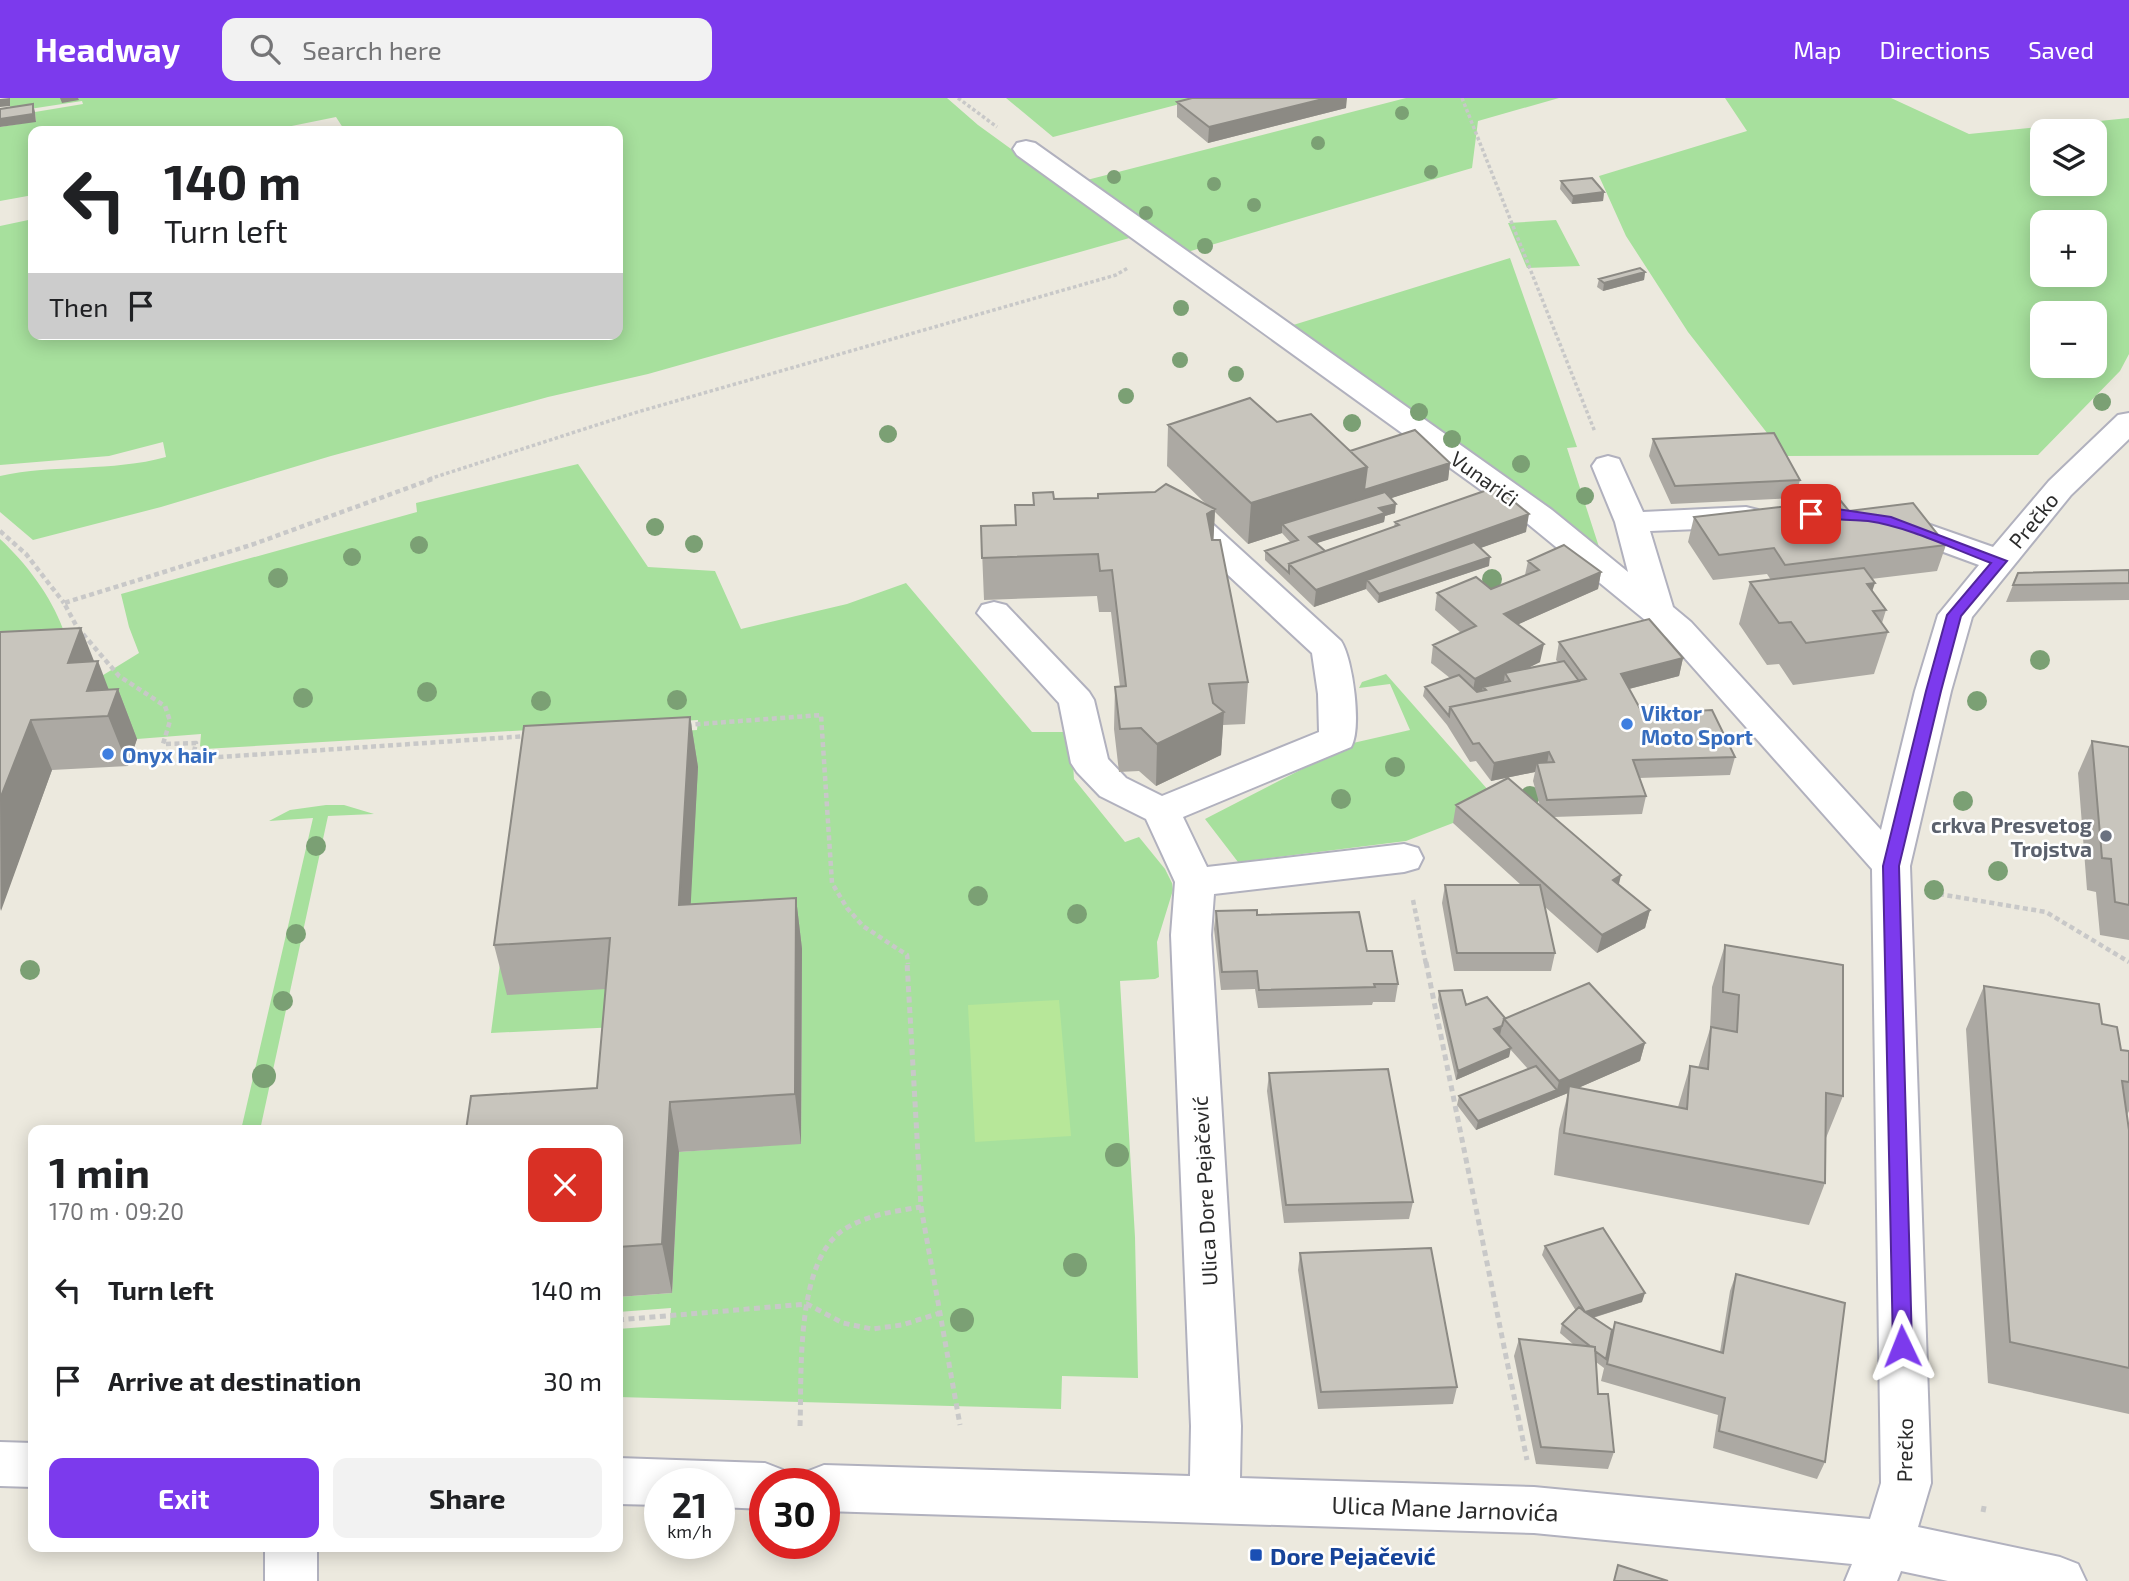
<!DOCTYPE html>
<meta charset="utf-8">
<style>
body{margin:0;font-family:"Exo 2",sans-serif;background:#f2f2f2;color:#202124;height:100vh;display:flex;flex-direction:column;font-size:26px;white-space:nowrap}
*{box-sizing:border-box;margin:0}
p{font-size:23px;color:#757577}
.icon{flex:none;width:38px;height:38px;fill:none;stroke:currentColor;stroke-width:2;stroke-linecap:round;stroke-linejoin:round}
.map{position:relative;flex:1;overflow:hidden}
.drawer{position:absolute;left:28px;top:1027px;width:595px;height:427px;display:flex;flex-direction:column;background:#fff;border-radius:14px;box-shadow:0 4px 18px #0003}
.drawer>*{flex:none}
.guide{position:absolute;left:28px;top:28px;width:595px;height:214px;border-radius:14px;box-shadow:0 4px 18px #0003;background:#fff;color:#202124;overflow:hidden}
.tools{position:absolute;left:2030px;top:21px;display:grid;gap:14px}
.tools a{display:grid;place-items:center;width:77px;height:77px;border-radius:14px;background:#fff;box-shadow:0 4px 18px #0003;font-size:35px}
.speed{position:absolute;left:644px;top:1370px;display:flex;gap:14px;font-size:35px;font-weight:700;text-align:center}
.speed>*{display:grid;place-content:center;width:91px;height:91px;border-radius:50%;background:#fff;box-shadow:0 4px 18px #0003;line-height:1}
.speed small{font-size:18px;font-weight:400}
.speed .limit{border:10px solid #d22;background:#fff;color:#111}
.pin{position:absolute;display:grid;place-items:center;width:60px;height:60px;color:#fff;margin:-30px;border-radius:14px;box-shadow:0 4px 10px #0006}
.me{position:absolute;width:77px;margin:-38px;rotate:358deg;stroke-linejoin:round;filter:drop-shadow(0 0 5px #0008)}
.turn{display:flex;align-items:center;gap:24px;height:147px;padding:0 21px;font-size:32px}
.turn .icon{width:91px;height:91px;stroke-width:2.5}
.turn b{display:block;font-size:49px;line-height:60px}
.then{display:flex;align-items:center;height:66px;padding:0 21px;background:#0003;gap:14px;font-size:26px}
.round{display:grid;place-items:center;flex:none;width:74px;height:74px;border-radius:14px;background:#f2f2f2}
.headline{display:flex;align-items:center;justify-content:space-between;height:119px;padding:0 21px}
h1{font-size:42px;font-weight:700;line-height:52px}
.primary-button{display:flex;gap:14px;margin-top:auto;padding:14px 21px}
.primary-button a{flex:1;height:80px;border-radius:14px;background:#7c3aed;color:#fff;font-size:28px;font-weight:700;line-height:80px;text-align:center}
.primary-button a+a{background:#f2f2f2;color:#202124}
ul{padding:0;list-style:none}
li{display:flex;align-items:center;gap:21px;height:91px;padding:0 21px}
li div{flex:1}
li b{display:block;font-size:26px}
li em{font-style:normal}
header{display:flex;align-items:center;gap:42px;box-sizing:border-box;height:98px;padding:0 35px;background:#7c3aed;color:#fff}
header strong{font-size:33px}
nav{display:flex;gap:38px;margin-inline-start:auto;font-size:24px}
.search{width:490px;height:63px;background:#f2f2f2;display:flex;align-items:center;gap:18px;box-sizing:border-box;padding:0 24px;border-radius:14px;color:#757577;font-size:26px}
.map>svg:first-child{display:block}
</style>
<header>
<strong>Headway</strong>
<div class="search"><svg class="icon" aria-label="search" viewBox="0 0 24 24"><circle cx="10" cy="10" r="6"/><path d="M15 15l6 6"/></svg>Search here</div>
<nav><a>Map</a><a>Directions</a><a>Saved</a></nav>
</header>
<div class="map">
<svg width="2129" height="1483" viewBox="0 0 2129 1483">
<rect width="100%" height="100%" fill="#ece9de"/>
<path fill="#a7e09d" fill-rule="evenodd" d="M10,0h937l31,27 155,112 -485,137 -100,23 -217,59 -170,51 -128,33 -33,-28v-36c54,-12 112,-4 166,-19l-3,-15 -54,14 -109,9v-239l33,-7v115h585v-203h-273l-9,-14 -69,14h-234v64l-33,6v-74l36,-6 -1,-9 48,-8 -1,-3 -72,11z
M1006,0h197l-150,39z
M1406,0h153l-81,23 -6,47 -288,85 -101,-72z
M1725,0h166l78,36 160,-16v236l-9,17 -82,84 -253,1 -97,-124 -62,-96 -27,-60 148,-45zM2042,33h53v53h-53zM2042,124h53v53h-53zM2042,215h53v53h-53z
M1556,122l24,46 -53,2 -19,-45z
M1510,160l67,189 -10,1 32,99 -258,-180 -51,-41z
M578,366l70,103 67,4 26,58 106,-25 59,-21 126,149h39l3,47 51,63 14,-5 26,32 7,14 1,7 -16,52 2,35 -4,2 -35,2 15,256 3,141 -76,-2 -1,33 -443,-12v-68l52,-4 1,-17 -53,4v-15l54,-4 7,-141 122,-9 1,-194 -181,39 -3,39 -127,6 38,-292 168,-11 1,-10 -494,29 -4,-3 1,-12 -64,5 -37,-62 39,-24 -10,-26 -8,-33 296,-82 -1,-9z
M0,441c26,24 51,57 63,90l-63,3z
M1386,576l110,125 -43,24 -47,18 -168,21 -33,-43 148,-76 57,-13 -20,-46 -31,4 3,-6z
M326,707h18l30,9 -46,2 -68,314h-19l72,-312 -44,3 21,-11z"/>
<path fill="#b7e799" d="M1059,902l12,136 -96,6 -7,-137z"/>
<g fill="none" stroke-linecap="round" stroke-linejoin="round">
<defs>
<path id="minor" d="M1026,43l9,2 517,367 76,62 -13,-50 -23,-56 5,-7 11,-3 11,3 24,53 103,-5 12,3 4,7 -4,7 -12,3 -96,4 23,76 18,15 190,208 34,-139 23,-76 41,-50 -98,-36 -4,-7 4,-7 12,-3 100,35 56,-66 69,-66 11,-2v26l-58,56 -99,122 -21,74 -41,175 21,617 -13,44 142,30 18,7 8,17h-138l-47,-10 -4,10h-52l7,-17 -318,-31 -710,-22v-27h-23l5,-12 18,-7 366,11 1,-50 -20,-491 4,-53 -29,-63 -46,-23 -23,-24 -6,-9 -12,-60 -82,-90 5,-8 12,-3 12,3 83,87 5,8 14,59 18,19 36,18 157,-64 -1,-38 -6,-41 -141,-131 -4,-7 4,-7 12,-3 12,3 146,133c12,18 21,88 10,106l-168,70 24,50 197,-23 14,4 5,10 -5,10 -14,4 -190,22 -3,41 30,491 -1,52 294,9 336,32 11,-36 -9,-614 -205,-231 -139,-114 -511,-369 -4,-6 4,-6z
M0,1344l33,1v44l-33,-1z
M618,1360l147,5 18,7 6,14h-24v25l-46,-2v-23h-59v21l-42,-1z
M265,1449h52v34h-52z"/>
</defs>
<use href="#minor" stroke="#b1b1be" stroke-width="4"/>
<path stroke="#c8c8c8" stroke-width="3.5" stroke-dasharray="3.5 2.5" stroke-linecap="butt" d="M958,0l39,29
M1462,0l133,334
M429,381l205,-66 482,-138 12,-7"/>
<path stroke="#c8c8c8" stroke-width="4.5" stroke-dasharray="5 3.5" stroke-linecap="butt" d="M0,433l26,23 38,49
M687,627l134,-10 11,168 15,25 16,18 44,29 1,9
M176,662l352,-24
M192,662l4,-17 -33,1 7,-23 -5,-15 -46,-30 -42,-49 -13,-24 190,-59 181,-66
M1939,796l107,18 83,50
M1413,802l13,64"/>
<path stroke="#c8c8c8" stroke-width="5" stroke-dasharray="6 4.5" stroke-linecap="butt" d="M1426,864l101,498
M921,1109l39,218
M618,1222l189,-16 36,19 29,6 30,-4 38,-12
M800,1328c2,-52 -5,-163 43,-196 23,-15 52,-19 78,-23l-14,-245
M1983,1414l2,-10"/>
<use href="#minor" fill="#fff" fill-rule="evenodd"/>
</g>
<g fill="#7ba074">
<circle cx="1402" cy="15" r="7"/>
<circle cx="1318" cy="45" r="7"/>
<circle cx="1431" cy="74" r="7"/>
<circle cx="1114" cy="79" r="7"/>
<circle cx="1214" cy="86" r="7"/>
<circle cx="1254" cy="107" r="7"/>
<circle cx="1146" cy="115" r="7"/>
<circle cx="1205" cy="148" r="8"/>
<circle cx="1181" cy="210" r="8"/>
<circle cx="1180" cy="262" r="8"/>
<circle cx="1236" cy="276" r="8"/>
<circle cx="1126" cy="298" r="8"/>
<circle cx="2102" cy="304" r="9"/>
<circle cx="1419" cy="314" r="9"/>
<circle cx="1352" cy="325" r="9"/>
<circle cx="888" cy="336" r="9"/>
<circle cx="1452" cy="341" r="9"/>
<circle cx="1521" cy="366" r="9"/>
<circle cx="1585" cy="398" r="9"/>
<circle cx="655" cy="429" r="9"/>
<circle cx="694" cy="446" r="9"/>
<circle cx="419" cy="447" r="9"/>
<circle cx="352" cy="459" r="9"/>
<circle cx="278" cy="480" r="10"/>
<circle cx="1492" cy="481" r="10"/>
<circle cx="2040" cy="562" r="10"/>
<circle cx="427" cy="594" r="10"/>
<circle cx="303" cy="600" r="10"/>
<circle cx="677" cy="602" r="10"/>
<circle cx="541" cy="603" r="10"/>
<circle cx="1977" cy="603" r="10"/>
<circle cx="1395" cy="669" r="10"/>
<circle cx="1530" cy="698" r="10"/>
<circle cx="1341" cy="701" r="10"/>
<circle cx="1963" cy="703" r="10"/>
<circle cx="316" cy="748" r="10"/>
<circle cx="1998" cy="773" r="10"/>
<circle cx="1934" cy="792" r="10"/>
<circle cx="978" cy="798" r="10"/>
<circle cx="1077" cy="816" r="10"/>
<circle cx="296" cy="836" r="10"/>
<circle cx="30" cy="872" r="10"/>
<circle cx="283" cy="903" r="10"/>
<circle cx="264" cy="978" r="12"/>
<circle cx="1117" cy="1057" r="12"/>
<circle cx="1075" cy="1167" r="12"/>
<circle cx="962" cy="1222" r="12"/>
</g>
<path fill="#aca9a3" d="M1177,4l169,6 -138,35 -31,-26z
M1561,83l43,11 -1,9 -31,3 -12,-15z
M1645,174l-1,8 -41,11 -6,-4 2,-8z
M1277,324l73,29 100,12 -2,17 -57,18 4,15 -10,3 -1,6 -68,21 9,8 69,-24 1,-5 131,10 -46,16 9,18 -111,37 -12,-14 -52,18 -49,-47v-9l26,-8 -9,-10 -34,11 -33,-32 -2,28 35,142 -3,42 -22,1 -2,30 -65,31 -17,-15 -20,1 -5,-43 1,-42h5l-9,-75h-12l-2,-16 -113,4 -3,-74 34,-1v-20h18v-12l21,6 44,-1 109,7 -40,-39 1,-41z
M1653,341l147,41 -5,18 -124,6 -22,-48z
M1849,413l97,34 -9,26 -66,8 1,12 14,19 -4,13 6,9 -14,42 -81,11 -14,-21 -12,1 -28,-41 11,-42 21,-2 -4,-6 -54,6 -25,-38 6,-25z
M1528,463l73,11 -3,17 -80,35 22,38 -12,6 30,-6 -2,-2 3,-18 124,16 -4,18 -50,13 14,25 92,43 -5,18 -91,3 7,18 -4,18 -88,3 65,68 31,25 -5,18 -48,25 -53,-47 11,47 -4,18h-97l-12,-68 3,-18h76l-68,-62 3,-18 84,1 -7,-25 2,-9 -44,9 -15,-20 -6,1 -23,-37 -24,-29 2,-9 25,-9 -19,-15 2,-18 28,-12 -26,-23 2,-17 54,-4 34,-14z
M2129,472v30l-123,2 7,-17z
M0,534l94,29 15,29 9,-1 19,50 -9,27 -76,4 -52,141z
M690,619l8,50 -8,138 106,-7 6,51 -1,195 -122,8 -7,141 -54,4v-167l-21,-42 9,-99 -99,6 -13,-50z
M2092,643l37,6v193l-29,-5 -4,-43 -9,-2 -9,-117z
M1216,813l41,4 110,36 31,33 -3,18h-22l-1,3 -114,3 -3,-19 -34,1 -7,-61z
M1725,847l118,151 -17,42 -1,45 -16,42 -255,-50 5,-46 9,-36 -92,37 -19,-25 2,-9 69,-27 -18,-20 -1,8 -53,23 -18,-80 1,-9 27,14 39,13 140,25 -5,18 -62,27 100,19 12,-41 8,2 12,-39 2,-42z
M1984,888l118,38 19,26 8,1v60l-2,4 2,15v284l-141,-31 -22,-354z
M1269,975l144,129 -4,17 -125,4 -17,-132z
M1545,1148l97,56 -49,16 19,12 3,-8 105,30 10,-61 6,-17 89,188 -8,17 -104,-31 5,-33 -117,-34 4,-17 -1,4 -8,-6 2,32 16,58 -6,17 -72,-5 -22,-108 5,-17 55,6 -14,-12 2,-9 14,-13 -34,-56z
M1300,1155l157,134 -4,17 -135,5 -20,-139z"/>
<path fill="#8c8a84" d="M10,0v8l-10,1v-8z
M60,0h18l1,2 -17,3z
M1327,0h20l-1,10 -138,35 1,-16z
M33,6l2,8 1,10 -36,5v-8z
M1604,94l-1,9 -31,3 1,-8z
M1645,174l-1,8 -41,11 1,-8z
M1450,365l-2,17 -159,51 -7,-7v9l-34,11 3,-41 116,-36z
M1396,406l-1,9 -10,3 -1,6 -76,24 1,-9 70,-29z
M1215,411l-2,41 -6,-36z
M1529,416l-3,18 -153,54 -6,-6 -1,9 -52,18 2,-17z
M1490,459l-1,9 -111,37 1,-9z
M1601,474l-3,17 -97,43 3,-18z
M1875,485l-14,41 6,-40z
M81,530l15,38 2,-5 15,40 5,-12 19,50 -9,27 -20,-50h-11l-29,-53z
M1544,546l-4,18 -32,16 -3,-5 -1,8 -18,9 -3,-3 -1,4 -10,5 3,-17z
M1683,560l-4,18 -62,16 4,-18z
M1224,614l-3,43 -65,31 1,-42z
M690,619l8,50 -10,189 -9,-51z
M31,622l21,50 -51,141 -1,-112z
M1549,654l-3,18 -9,-7 -2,9 -44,9 3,-18z
M1621,777l-4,18 -4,-13z
M796,800l6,51 -1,195 -6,-50z
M1650,812l-5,18 -48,25 5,-18z
M1502,928l-2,9 -8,3 2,-9z
M1645,945l-5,18 -71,31v-6l-1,7 -92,37 2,-9 79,-31 2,-9z
M1511,950l-2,9 -53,23 2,-9z
M670,1004l9,50 -7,141 -10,-49z
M1645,1195l-3,9 -60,19 3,-9z"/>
<path fill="#c8c5bd" stroke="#8c8a84" stroke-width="2" d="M1192,0h135l-118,29 -32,-25z
M33,6v10l-33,5v-10z
M1592,80l12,14 -31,4 -12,-15z
M1640,170l5,4 -41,11 -5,-4z
M1250,300l27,24 34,-8 56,53 -116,36 -83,-78z
M1415,332l35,33 -86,27 3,-23 -17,-16z
M1774,335l26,47 -125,6 -22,-47z
M1166,386l49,25 -8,5 5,26h8l28,142 -39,2 4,19 11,9 -67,32 -16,-16 -21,1 -5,-42 11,-1 -14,-116 -12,1 -2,-17 -116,4 -1,-32 35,-1 -1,-20h19l-1,-12 20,-1 1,7 44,-1v-4l57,-2z
M1496,389l33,27 -213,76 -27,-26 110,-39 -4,-3z
M1385,394l11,12 -17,4 6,5 -76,24 16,14 -36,13v9l-24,-22 33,-11 -16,-16z
M1840,402l9,11 64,-8 33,42 -161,20 -11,-17 -55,7 -25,-38z
M1474,444l16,15 -111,37 -12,-14z
M1564,447l37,27 -97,42 40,30 -69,35 -42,-34 43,-19 -39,-33 39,-16 15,12 48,-19 -11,-9z
M1864,470l11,15 -8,1 19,26 -13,1 15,21 -82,11 -15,-21 -12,1 -29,-41z
M2129,472v13l-116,2 5,-12z
M1649,521l34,39 -62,16 22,40 69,-4 23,47 -102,3 13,36 -99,4 -10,-37 17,-1 -5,-10 -55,11 -15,-20 -6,1 -23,-37 136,-28 -27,-37z
M81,530l-13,35 30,-2 -11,30 31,-2 -10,27 -77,4 -31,79v-167z
M1564,563l15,20 -129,26 -1,9 -24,-29 34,-12 18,17 9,-2 -3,-3 27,-6 -5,-8z
M690,619l-11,188 117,-7 -1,196 -125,8 -8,142 -44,3v-117h-152l5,-34 126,-8 13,-150 -116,7 30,-219z
M2092,643l37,6v158l-14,-3 -4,-43 -9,-1z
M1508,680l113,97 -8,5 37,30 -48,25 -146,-130z
M1445,787h95l15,68h-98z
M1257,812v5l102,-3 8,39h25l6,33h-24l1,3 -116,3 -2,-19 -35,1 -6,-61z
M1725,847l118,20v131l-17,-3 -1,90 -261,-50 5,-47 118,23 3,-43 18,3 3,-42 26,5 2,-37 -16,-3z
M1589,885l56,60 -86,38 -55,-62z
M1984,888l115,18 3,20 15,3 4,23 8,1v31l-7,-1 7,49v238l-119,-26z
M1462,892l4,15 21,-8 18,21 -1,1 -2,7 -8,3 17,19 -53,23 -19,-80z
M1536,968l21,24 -79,31 -19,-25z
M1388,971l25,133 -127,3 -17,-132z
M1603,1130l42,65 -60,19 27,18 -6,29 -11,-8v-4l-5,-1 -28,-22 17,-17 6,5 -40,-66z
M1431,1150l26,139 -136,5 -21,-139z
M1736,1176l109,29 -20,159 -106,-31 6,-33 -118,-34 8,-42 108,31z
M1519,1241l76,8 3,47h10l6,58 -73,-5z
M1618,1467l50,16h-54z"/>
<path fill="#7c3aed" stroke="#51269a" stroke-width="2" d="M1837,411l54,8 116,44 -46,55 -20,75 -42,175 13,480 -3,6 -7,2 -7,-2 -2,-6 -10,-480 43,-175 21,-76 44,-52c-40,-15 -82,-36 -123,-42 -13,-1 -59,-2 -64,-7l7,-4z"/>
<g fill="#3f7fe0" stroke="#fff" stroke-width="2.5">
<circle cx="1627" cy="626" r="7"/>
<circle cx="108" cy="656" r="7"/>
</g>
<circle fill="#6b7280" stroke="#fff" stroke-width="2.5" cx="2106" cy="738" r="7"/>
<rect fill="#1a4fb4" stroke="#fff" stroke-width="2.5" x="1249" y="1450" width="14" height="14" rx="3.5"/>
<g text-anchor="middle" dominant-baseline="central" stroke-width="5" stroke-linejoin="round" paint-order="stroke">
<g font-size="21" fill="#2b2b2b" stroke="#fff">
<text transform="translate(1485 380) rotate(36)">Vunarići</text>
<text transform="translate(2033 422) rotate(-51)">Prečko</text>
<text transform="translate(1204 1093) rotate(-93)">Ulica Dore Pejačević</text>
<text transform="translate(1904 1352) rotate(-89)">Prečko</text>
</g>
<g font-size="21" font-weight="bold" fill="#366cbe" stroke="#fff" text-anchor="start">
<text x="1641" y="614">Viktor<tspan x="1641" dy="24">Moto Sport</tspan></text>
<text x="122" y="656">Onyx hair</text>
</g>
<g font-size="21" font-weight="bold" fill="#5b616d" stroke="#fff" text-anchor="end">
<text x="2092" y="726">crkva Presvetog<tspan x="2092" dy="24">Trojstva</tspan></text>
</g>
<g font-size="24" fill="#2b2b2b" stroke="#fff">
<text transform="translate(1445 1410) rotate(2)">Ulica Mane Jarnovića</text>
</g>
<g font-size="24" font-weight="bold" fill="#164399" stroke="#fff" text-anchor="start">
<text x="1270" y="1457">Dore Pejačević</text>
</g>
</g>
</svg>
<div class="tools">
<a><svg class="icon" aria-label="layers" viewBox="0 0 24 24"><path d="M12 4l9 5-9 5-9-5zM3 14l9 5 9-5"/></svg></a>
<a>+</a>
<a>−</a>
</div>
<div class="speed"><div>21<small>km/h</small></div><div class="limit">30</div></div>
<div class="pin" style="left:1811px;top:416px;background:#d93025"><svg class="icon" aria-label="arrive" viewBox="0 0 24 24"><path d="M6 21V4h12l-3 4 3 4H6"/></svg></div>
<svg class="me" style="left:1902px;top:1248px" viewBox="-20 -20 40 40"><path d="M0-17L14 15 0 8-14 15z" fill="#7c3aed" stroke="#fff" stroke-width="4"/></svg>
<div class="guide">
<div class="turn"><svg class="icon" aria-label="left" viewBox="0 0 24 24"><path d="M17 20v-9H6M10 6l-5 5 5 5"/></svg><div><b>140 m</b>Turn left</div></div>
<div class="then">Then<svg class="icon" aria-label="arrive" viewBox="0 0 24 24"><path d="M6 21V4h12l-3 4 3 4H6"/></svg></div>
</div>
<section class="drawer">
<div class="headline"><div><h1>1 min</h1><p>170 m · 09:20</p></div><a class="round" style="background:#d93025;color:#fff"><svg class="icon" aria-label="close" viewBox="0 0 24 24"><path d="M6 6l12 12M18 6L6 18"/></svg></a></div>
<ul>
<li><svg class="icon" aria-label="left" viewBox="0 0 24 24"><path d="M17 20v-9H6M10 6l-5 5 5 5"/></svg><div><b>Turn left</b></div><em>140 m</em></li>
<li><svg class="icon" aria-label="arrive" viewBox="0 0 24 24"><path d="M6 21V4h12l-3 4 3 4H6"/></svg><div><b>Arrive at destination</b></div><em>30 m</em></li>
</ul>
<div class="primary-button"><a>Exit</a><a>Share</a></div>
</section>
</div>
